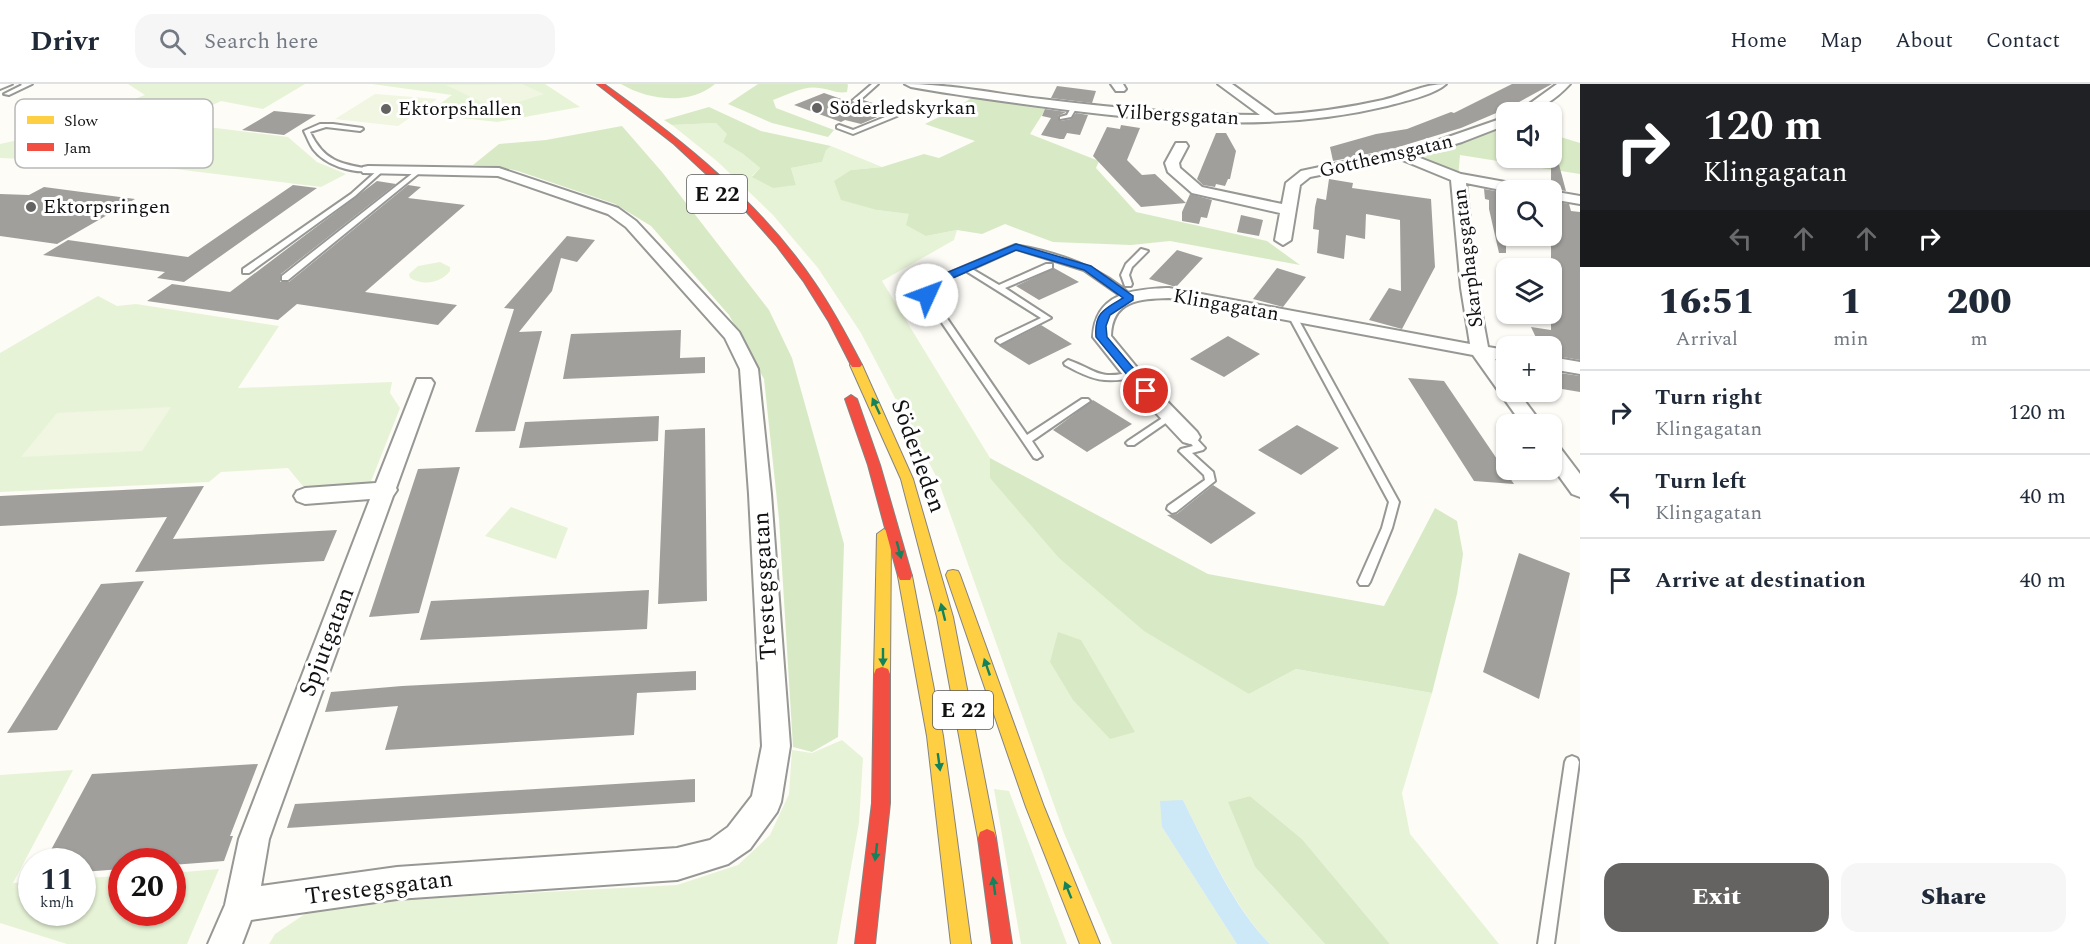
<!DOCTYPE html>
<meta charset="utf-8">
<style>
body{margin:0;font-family:Spectral,serif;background:#f6f6f7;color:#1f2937;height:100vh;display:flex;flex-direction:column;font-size:22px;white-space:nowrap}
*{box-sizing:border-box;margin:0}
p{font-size:20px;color:#747a83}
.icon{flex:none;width:33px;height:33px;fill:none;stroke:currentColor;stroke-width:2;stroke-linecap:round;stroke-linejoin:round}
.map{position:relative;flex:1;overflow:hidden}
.details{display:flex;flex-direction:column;background:#fff;width:510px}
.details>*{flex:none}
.top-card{background:#202124;color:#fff;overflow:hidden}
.tools{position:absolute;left:1496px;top:18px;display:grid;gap:12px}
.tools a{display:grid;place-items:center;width:66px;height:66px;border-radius:12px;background:#fff;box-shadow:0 2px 4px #0004;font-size:30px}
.speed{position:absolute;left:18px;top:764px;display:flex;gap:12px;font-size:30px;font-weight:700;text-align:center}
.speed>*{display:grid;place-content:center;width:78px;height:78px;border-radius:50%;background:#fff;box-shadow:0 2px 4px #0004;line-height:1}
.speed small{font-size:15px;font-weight:400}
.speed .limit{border:9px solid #d22;background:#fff;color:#111}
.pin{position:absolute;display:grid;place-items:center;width:51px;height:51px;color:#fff;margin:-26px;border:3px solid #fff;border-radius:50%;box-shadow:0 2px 6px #0007}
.me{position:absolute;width:66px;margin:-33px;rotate:47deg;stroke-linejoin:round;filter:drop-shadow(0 0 4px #0008)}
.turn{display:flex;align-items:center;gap:21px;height:126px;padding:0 24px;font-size:27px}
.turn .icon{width:78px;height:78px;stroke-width:2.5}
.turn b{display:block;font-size:42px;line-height:51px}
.lanes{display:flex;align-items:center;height:57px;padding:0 24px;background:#0003;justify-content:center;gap:30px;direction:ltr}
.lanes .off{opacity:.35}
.eta{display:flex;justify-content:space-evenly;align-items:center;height:102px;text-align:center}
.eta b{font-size:36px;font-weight:800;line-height:42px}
.primary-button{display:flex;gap:12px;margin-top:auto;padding:12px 24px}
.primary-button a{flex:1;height:69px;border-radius:18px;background:#646362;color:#fff;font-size:24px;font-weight:800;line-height:69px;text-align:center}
.primary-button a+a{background:#f6f6f7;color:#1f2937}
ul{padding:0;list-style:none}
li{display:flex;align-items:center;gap:18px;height:84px;padding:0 24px;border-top:2px solid #e0e1e3}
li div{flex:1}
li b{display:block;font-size:22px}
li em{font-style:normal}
header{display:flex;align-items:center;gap:36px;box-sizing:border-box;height:84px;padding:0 30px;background:#fff;border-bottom:2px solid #e0e1e3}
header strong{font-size:28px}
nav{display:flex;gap:33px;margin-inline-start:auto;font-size:21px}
.search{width:420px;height:54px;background:#f6f6f7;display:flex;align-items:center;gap:15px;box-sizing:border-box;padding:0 21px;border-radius:18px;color:#747a83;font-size:22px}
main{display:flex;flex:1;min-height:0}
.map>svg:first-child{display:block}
</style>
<header>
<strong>Drivr</strong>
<div class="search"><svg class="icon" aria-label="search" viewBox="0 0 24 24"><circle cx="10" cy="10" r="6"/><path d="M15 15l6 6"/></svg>Search here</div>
<nav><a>Home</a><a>Map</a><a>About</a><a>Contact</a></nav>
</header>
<main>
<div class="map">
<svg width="1580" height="860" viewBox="0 0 1580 860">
<rect width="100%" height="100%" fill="#fdfcf7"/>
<path fill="#e7f3d7" d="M128,0h177l-42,25 -42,-8 -17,8h-30l-10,21 52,-2 72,9 29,25 29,12 -25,13 -194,-24 -127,-5v-14l45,-10 100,-39z
M372,0h173l35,23 -83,15 -71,-8 26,-19z
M716,39l12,11 -5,8 20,12 17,14 -8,8 44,9 -5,-17 31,-6 4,-13 5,-3 51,21 -31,3 26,40 33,4 16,22 31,-6 -3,10 -72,41 108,177v20l259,216 47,-25 136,24 -30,100 8,41 89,110h-109l-88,-105 -52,-43 -21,6 26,65 70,77h-55c-34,-34 -65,-100 -87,-144l-21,27 75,117h-125l-48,-111 -126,-353 -77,-147 -43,-65 -45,-53 -55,-53 -46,-37z
M440,178l10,5v4c-9,12 -27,15 -40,7l-1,-4 9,-8z
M98,212l19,10 19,-2 143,22 -41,62 154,-6 -2,11 10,15 -32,81 -62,1 -18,-22 -67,4 -12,10 -209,10v-139z
M511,423l57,21 -12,31 -71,-23z
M842,656l21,18 -4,65 -22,121h-568l6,-10 45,-30 357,-19 61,-20 32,-30 19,-41 3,-44 20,3z
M73,686l-60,113 18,-1 1,30h50l1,-34 38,-2 1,36h50l1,-39 46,-4 -32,75h-120l-67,-21v-148z
M994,705l15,2 58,153h-46z"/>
<path fill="#d8eac5" d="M621,0h94c-26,22 -67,16 -94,0z
M758,0h89l1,1 -1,7c-10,2 -17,-3 -28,-4 -13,-3 -33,7 -46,12l3,8 58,22 -6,7 -56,-14 -44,-19z
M973,13l74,10 -17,27 69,27 -3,7 40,44 131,29 33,24 -130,-24 -39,4 -78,-3 -48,-18 -23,10 -25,-4 -31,6 -20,-11 3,-11 -32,-4 -36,-10 -7,-19 17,-11 31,-3 42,-13 15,4 36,-17 -50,-17 28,-14z
M709,23l52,24 70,15 -5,4 -4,12 -31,6 5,17 -23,3 -21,-11 8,-9 -17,-14 -20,-12 4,-8 -11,-11 -44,2 -8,-5z
M1506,37v37h45v-24l29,9v31l-120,-19 -2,23 -56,-23z
M622,42l40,46 107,138 23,48 52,186 -6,193 -26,15 -19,-5 -14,-228 -15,-140 -35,-64 -78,-89 -36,-22 -97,-33 -23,-5 -22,-1 26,-21 47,-4z
M990,374l218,116 176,32 51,-98 22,13 6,33 -6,40 -25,99 -136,-24 -47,25 -105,-63 -85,-73 -69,-80z
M1058,548l23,8 54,92 -25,7 -37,-39 -23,-38z
M1250,712l52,43 88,105h-65l-70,-77 -27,-65z"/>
<path fill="#f0f6e1" d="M522,0l22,10 -48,15 -50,-24z
M375,10l62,5 -39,27 -63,-7z
M171,323l-29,44 -121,6 36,-44z"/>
<path fill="#cde8f7" d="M1183,716c22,44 52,110 87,144h-33l-75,-117 -2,-26z"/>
<path fill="#a19f9c" d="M1512,0h40l-44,24 -47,20 -69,21 -59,12 -3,-14 46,-13 31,-5 44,-17 3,1z
M1057,2l24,3 15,2 -4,12 -41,-5z
M824,9l26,9 32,13 -21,9 -16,-4 -4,2 -47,-17z
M1045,25l21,3 -8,4 2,5 11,-2 5,-6 12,2 -8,20 -13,-2 -3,6h-4l-19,-4 10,-17 -9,-2z
M274,27l42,4 -32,20 -42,-5z
M1121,41l19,3 -13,32 15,15 13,-1 31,29 -45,4 -48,-51 14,-29 13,2z
M1216,49h10l10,18 -6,28h-2l-3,7 -9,-2 -1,3 -12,-2 -6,-6z
M1557,73l9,34 -15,-2v-31z
M1329,95l24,4 -1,5 79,11 4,68 -33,62 -33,-9 20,-32 12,3 -1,-71 -34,-6 -1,25 -19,-4 -2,24 -27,-6 2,-23 -6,-1 2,-22 2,-9 9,2z
M377,97l19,3 -115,90 -1,8h9l119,-97 13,2 -13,11 57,7 -100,87 92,13 -19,20 -141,-21 -19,16 -131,-19 25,-17 58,8z
M293,101l24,3 -133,94 -27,-4 8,-6 -122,-17 25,-15 120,17z
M44,103l91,12 -78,45 -57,-8v-42l29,1z
M1484,105l22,4v60h-7l-10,-44v-9l-4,-1z
M1190,110l22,6 -5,18 -6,-1 -2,7 -17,-3v-9z
M1551,117l18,3 2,7 9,1v148l-29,-5v-9h-11l-9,-19 20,3z
M1241,131l22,5 -4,16 -22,-4z
M567,152l28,4 -18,22 -16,-4 -9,33 -33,41 23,-1 -27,100 -40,1 39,-123 -10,-1z
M1177,166l26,8 -27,29 -27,-8z
M1054,184l25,14 -40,18 -23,-14z
M1277,184l29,9 -23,30 -30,-8z
M1041,241l31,19 -43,21 -30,-19z
M681,246l-1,28 25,-1v16l-142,6 8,-45z
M1228,252l32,18 -36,23 -34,-18z
M1553,288l27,4v16l-18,-3z
M1408,294l36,3 70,103 -40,-3z
M1093,316l39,24 -45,28 -34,-22z
M659,332l-1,25 -139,7 6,-26z
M1297,341l42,23 -38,27 -43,-25z
M705,344l2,173 -49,3 7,-174z
M460,383l-41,146 -50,4 49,-148z
M1213,401l43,28 -45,31 -44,-29 10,-1z
M204,402l-31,53 164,-9 -13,31 -189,11 32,-55 -167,9v-30z
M1519,469l51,20 -31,126 -56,-27z
M144,497l-87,149 -50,3 94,-149z
M649,506l-2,39 -227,11 11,-39z
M696,587v19l-59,3 -3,42 -249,15 13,-44 -73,6 6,-20 71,-6z
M258,680l-28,72h3l-9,25 -52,4v-4h-50v8l-40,3v-11h-37l47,-87z
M695,695v23l-408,26 8,-24z"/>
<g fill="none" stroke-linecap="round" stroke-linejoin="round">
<defs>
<path id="lane" d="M21,0h11l-23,11 -5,-1 18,-9z
M872,0h6l-19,17 33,10 5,3v2l-44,18 -16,-6v-2l2,-1 14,5 37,-15 -38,-14z
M1072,22l5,1 -6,10 -11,2v-2l7,-2z
M320,40h13l29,4 1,1 -3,2 -34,-4 -16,5c14,29 30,32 60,37v2c-19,2 -45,-6 -57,-22 -4,-6 -6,-12 -9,-18z
M379,85l5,1 -29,26 -106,77h-6v-4l108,-75z
M418,85l5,1 -135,110h-6v-4z
M1015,161c42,7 88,23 119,53l-4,2h-3l-43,-30 -68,-21 -44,20 27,16 47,-21h6v4l-47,20 46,30 -51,26 -4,-3 1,-2 44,-21 -75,-47c-12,6 -33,10 -35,24l96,140 55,-36h6l2,2 -58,40 10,15 -5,3 -3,-1 -111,-163 1,-7 6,-7z
M1141,165l7,2 -16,16 -3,8 3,9 -1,2h-6l-4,-11 5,-11z
M1290,231h6l1,2 102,185 -7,26 -22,54 -2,3h-8l-2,-3 24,-54 7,-26 -100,-185z
M1068,276c31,11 28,20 65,12l4,3 -1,2c-31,7 -44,3 -71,-12l-1,-2z
M1170,329l5,3 -2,2 -39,27h-6l-2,-2 2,-2z
M1190,350l3,1 12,13 -2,2 -11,3 21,19 2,9 -39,31 -4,1 -5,-4 1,-3 37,-26 -1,-5 -25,-24 2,-2 12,-3 -8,-9z
M1572,672l5,2 2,4 -25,182h-16l27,-182 2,-4z"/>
<path id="street" d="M0,0h12l-12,5z
M905,0c46,0 91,10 136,15 73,9 145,16 219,16l-42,-31h14l43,31c37,-2 72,-7 108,-15 21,-5 40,-16 63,-16 -12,11 -44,18 -59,22 -108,26 -218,17 -327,3 -50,-7 -100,-13 -149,-22z
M1111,0h12l3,5 -2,2h-8z
M1557,0h13c-14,15 -31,28 -52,28z
M1506,33v8l-44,17 -47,14 46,18 66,12 7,4 -28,1 -40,-8 11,105 11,59 18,3v12l-11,-3 11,16v17h12l24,32h-20l-49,-69 -304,-57c-30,1 -57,2 -58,38l42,51 44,45 3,5 -3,5 -7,2 -7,-2 -44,-47 -46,-58c2,-44 40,-48 76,-49l301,56 -9,-56 -10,-108 -51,-21 -90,18 -10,8 -9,55 -8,5 -8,-5 5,-27 -88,-20 -24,-21 -3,-9 11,-20h10l2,3 -9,17 1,5 22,19 80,17 4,-21 15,-12 127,-27z
M368,82l131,2 119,40 18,13 103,111 19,37 13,125 19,252 -9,56 -4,10 -27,37 -22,15 -51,16 -280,19 -146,21 -9,24h-34l17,-39 14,-66 131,-340 -65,5 -8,-3 -3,-5 3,-5 8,-3 71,-5 41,-104h14l3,4 -38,105 1,2 -4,6 -117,323 -7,20 -8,47 136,-19 280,-19 33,-8 18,-13 24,-31 10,-50 -13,-252 -9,-125 -15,-31 -99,-111 -18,-13 -110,-38 -135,-3 -2,-3 2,-3z
M1551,107l29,5v8l-29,-5z
M1551,273l29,5v12l-29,-5z
M1551,359l7,2 22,29v23l-8,-3 -21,-29z"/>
<path id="slow" d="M856,278l6,3 51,114 40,138 43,221 -2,6 -7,3 -7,-3 -2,-6 -41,-221 -36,-138 -51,-114z
M884,445l7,5 -1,140 -2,5 -6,2 -6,-2 -2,-5 3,-140z
M953,486l5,1 2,4 84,232 56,137h-20l-54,-137 -80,-232 2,-4z
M905,487l5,1 2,4 31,160 28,208h-20l-24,-208 -29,-160 2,-4z"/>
<path id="jam" d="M597,0h7c78,56 155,117 210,198 18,26 33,54 48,83l-2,2h-8l-23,-45 -25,-40 -28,-37 -32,-36 -70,-65z
M851,311l6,4 23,66 32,111 -2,4h-10l-2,-4 -30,-111 -23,-66z
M882,583l6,2 2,5v129l-15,141h-20l17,-141 2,-129 2,-5z
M987,745l7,3 2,6 16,106h-20l-14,-106 2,-6z"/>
</defs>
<use href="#lane" stroke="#979795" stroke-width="4"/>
<use href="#street" stroke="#979795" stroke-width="4"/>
<use href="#slow" stroke="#858482" stroke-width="2"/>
<use href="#jam" stroke="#858482" stroke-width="2"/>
<use href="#lane" fill="#fffffe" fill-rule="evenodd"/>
<use href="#street" fill="#fffffe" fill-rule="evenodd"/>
<use href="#slow" fill="#ffcf43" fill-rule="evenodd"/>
<use href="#jam" fill="#f24e42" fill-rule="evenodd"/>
</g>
<defs><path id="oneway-solid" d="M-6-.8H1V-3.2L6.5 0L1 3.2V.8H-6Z" transform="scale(1.5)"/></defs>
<g fill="#14835b">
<use href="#oneway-solid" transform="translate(876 322) rotate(-115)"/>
<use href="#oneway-solid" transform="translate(899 466) rotate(75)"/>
<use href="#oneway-solid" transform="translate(943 528) rotate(-104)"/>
<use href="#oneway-solid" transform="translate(883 573) rotate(90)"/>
<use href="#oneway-solid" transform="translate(987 583) rotate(-109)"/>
<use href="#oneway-solid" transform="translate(939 678) rotate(82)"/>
<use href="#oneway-solid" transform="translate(876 768) rotate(97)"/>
<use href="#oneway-solid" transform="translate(994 802) rotate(-98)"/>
<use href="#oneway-solid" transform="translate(1068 806) rotate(-112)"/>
</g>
<path fill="#1a73e8" stroke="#114b97" stroke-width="1.5" d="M1016,160l75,22 42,30v4l-23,15 -4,11 1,11 43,51v5h-8l-46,-56c-2,-24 8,-28 27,-39l-39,-28 -68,-20 -79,35 -4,4 -2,8 -9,-2 1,-7 6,-8z"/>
<g fill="#646362" stroke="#fff" stroke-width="2">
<circle cx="817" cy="24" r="6"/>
<circle cx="386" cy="25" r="6"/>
<circle cx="31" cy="123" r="6"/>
</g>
<g text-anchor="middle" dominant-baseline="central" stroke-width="6" stroke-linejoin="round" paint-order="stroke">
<g font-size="20" fill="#111" stroke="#fff" text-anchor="start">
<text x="829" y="24">Söderledskyrkan</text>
<text x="398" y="25">Ektorpshallen</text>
<text x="43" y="123">Ektorpsringen</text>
</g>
<g font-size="20" fill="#111" stroke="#fff">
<text transform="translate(1177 31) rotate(3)">Vilbergsgatan</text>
<text transform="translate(1386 72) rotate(-13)">Gotthemsgatan</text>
<text transform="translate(1468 174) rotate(-97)">Skarphagsgatan</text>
<text transform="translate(1226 221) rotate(10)">Klingagatan</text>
</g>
<g fill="#fff" stroke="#585858" stroke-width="1.5">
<rect x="687" y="91" width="60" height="38" rx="4.5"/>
<rect x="933" y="607" width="60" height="38" rx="4.5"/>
</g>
<g font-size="22" font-weight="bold" fill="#111">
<text x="717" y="110">E 22</text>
<text x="963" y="626">E 22</text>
</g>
<g font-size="24" fill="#111" stroke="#fff">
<text transform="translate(918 372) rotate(70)">Söderleden</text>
<text transform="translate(765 502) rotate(-93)">Trestegsgatan</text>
<text transform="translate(327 558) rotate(-69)">Spjutgatan</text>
<text transform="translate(379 804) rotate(-7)">Trestegsgatan</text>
</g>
</g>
<rect x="15" y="15" width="198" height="69" rx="9" fill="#fff" stroke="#b8b8b8" stroke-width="1.5"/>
<rect x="27" y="32" width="27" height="8" fill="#ffcf43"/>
<rect x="27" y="59" width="27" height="8" fill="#f24e42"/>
<g font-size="16" fill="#111">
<text x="64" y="42">Slow</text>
<text x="64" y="69">Jam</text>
</g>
</svg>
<div class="tools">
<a><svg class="icon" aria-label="sound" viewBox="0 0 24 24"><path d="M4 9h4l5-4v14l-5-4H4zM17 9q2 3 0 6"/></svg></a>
<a><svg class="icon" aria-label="search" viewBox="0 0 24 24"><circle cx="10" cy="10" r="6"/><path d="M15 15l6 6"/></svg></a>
<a><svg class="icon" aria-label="layers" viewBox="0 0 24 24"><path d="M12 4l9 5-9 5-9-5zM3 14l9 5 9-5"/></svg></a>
<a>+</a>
<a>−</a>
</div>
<div class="speed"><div>11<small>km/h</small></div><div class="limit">20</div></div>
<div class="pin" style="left:1146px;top:307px;background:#d93025"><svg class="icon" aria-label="arrive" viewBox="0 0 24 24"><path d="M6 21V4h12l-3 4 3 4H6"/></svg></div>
<svg class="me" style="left:927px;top:211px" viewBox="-20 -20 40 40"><circle r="19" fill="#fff"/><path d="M0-13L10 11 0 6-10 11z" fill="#1a73e8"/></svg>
</div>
<section class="details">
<div class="top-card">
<div class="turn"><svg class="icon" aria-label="right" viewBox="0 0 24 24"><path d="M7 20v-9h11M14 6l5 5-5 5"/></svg><div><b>120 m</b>Klingagatan</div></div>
<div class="lanes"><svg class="icon off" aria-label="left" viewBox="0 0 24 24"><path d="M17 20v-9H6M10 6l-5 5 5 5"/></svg><svg class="icon off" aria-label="ahead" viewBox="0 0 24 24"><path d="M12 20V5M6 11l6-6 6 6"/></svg><svg class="icon off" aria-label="ahead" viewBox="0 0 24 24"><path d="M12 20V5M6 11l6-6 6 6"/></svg><svg class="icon" aria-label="right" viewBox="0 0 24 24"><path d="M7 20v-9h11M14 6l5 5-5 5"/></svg></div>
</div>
<div class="eta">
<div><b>16:51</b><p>Arrival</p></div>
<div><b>1</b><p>min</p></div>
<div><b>200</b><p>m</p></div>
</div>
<ul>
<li><svg class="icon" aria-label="right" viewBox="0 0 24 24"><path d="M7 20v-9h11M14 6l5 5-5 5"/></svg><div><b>Turn right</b><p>Klingagatan</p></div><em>120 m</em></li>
<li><svg class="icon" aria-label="left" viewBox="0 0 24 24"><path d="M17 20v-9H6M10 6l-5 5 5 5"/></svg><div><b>Turn left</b><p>Klingagatan</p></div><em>40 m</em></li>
<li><svg class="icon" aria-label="arrive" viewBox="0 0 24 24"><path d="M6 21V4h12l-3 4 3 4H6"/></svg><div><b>Arrive at destination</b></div><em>40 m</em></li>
</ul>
<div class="primary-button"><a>Exit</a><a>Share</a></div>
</section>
</main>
